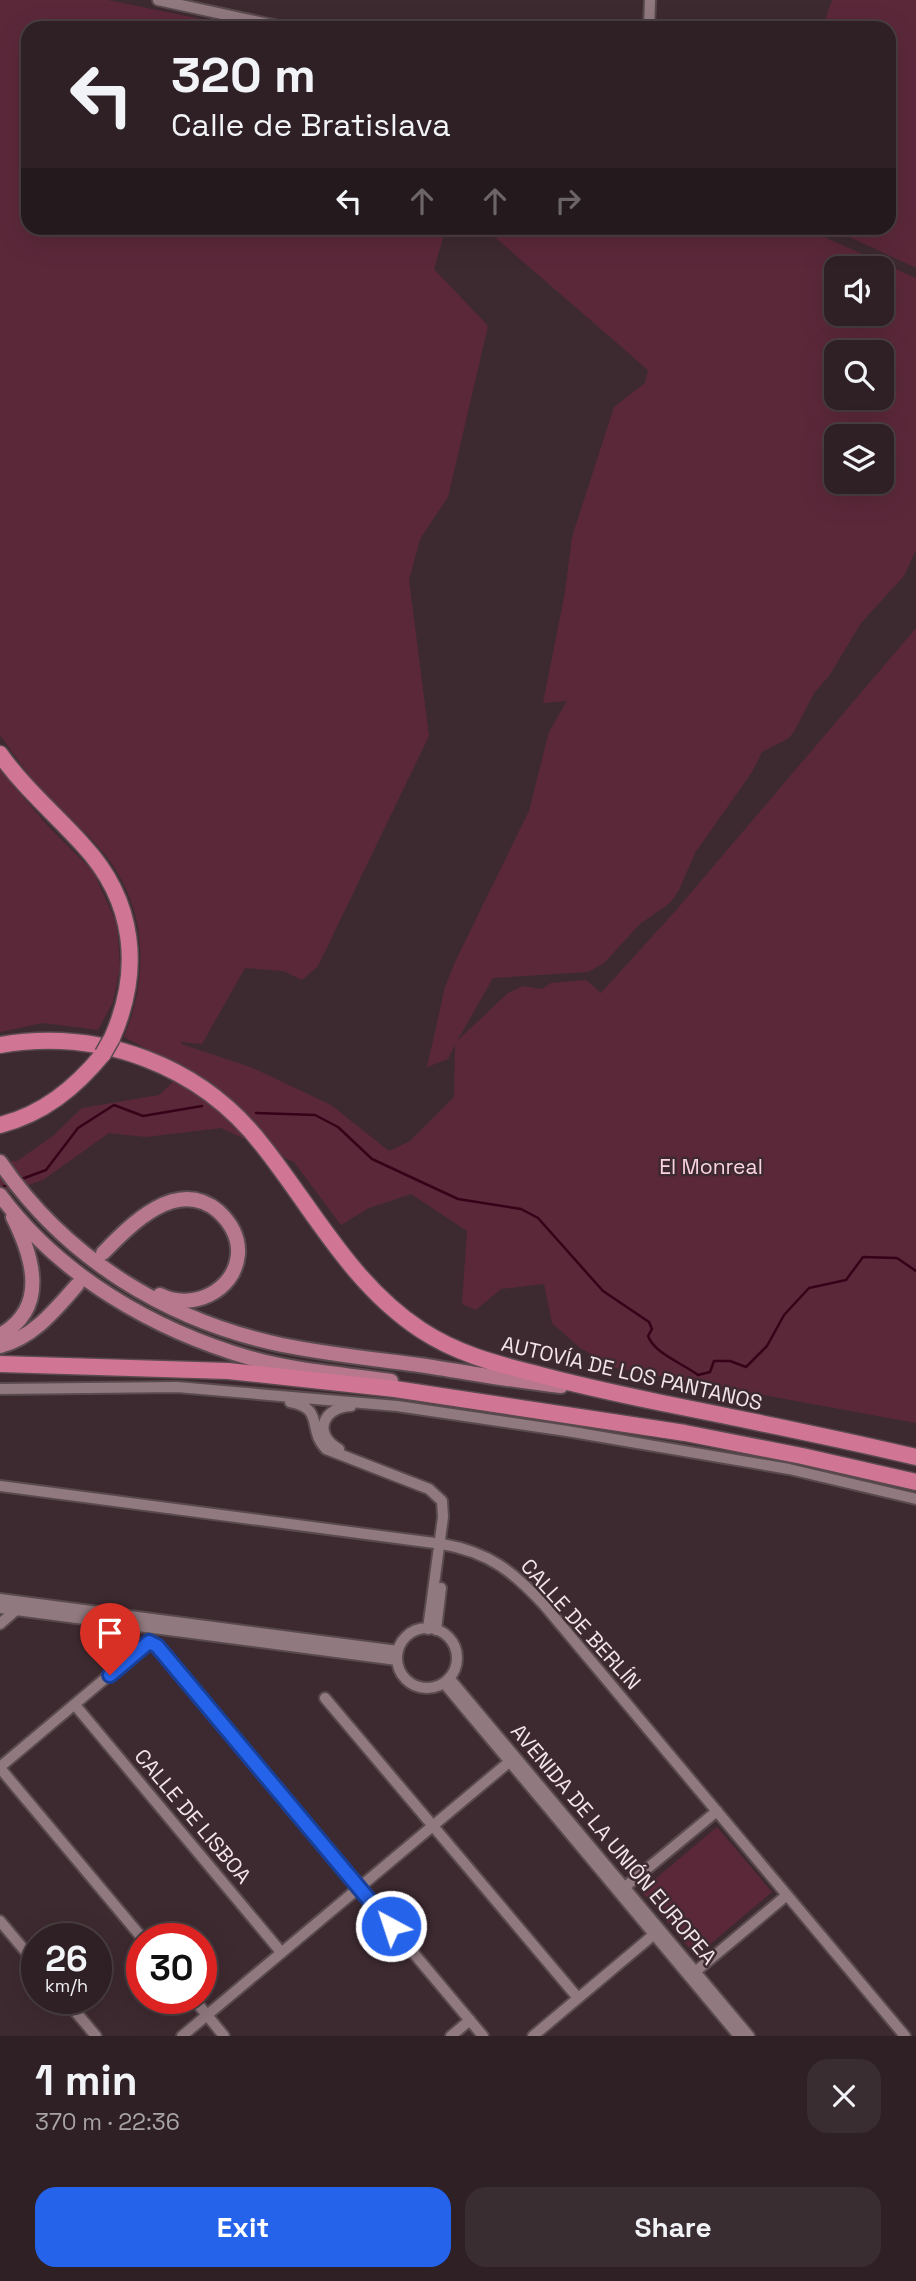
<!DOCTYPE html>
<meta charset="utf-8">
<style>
body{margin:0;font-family:"Space Grotesk",sans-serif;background:#3a2d31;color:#f1f3f6;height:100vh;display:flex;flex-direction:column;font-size:26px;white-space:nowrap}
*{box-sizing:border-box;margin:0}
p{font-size:23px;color:#a7a3a6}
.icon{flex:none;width:38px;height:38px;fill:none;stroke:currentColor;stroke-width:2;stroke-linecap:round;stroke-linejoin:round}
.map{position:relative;height:2036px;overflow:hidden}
.side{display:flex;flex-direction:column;background:#2e2024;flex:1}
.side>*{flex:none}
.guide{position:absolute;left:21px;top:21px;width:875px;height:214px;border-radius:21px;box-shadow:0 7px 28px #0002,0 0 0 2px #493e41;background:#2e2024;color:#f1f3f6;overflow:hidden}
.buttons{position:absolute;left:824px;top:256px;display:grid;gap:14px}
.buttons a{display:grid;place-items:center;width:70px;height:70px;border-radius:14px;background:#2e2024;box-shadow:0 7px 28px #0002,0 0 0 2px #493e41;font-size:35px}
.speed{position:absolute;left:21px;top:1923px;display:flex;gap:14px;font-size:35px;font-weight:700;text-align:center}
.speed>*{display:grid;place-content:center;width:91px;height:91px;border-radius:50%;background:#2e2024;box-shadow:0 7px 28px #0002,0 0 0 2px #493e41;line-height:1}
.speed small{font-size:18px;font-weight:400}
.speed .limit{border:10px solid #d22;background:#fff;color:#111}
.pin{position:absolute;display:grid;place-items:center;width:60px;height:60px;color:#fff;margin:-72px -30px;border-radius:50% 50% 50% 0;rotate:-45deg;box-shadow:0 0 7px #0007}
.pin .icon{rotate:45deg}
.me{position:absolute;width:77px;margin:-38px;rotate:320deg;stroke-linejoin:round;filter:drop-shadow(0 0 5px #0008)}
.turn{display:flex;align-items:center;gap:24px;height:147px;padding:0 35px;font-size:32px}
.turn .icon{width:91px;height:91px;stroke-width:2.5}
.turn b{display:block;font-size:49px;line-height:60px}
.lanes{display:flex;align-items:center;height:66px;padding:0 35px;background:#0003;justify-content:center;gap:35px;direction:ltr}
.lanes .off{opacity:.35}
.round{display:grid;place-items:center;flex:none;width:74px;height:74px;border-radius:21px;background:#3a2d31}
.overview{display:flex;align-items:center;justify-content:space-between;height:119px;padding:0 35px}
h1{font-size:42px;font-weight:600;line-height:52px}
.primary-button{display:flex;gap:14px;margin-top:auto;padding:14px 35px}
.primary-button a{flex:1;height:80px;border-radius:21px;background:#2563eb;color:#fff;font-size:28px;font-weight:600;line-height:80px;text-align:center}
.primary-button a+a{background:#3a2d31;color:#f1f3f6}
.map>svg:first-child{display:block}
</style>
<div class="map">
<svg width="916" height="2036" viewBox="0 0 916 2036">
<rect width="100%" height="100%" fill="#3d2a30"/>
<path fill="#5b283a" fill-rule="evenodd" d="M0,0h108l137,28h-217v200h418l-12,41 54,57 -40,171 -28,42 -11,41 20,156 -111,230 -16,14 -19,-9 -38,-3 -43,76 -21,-2v2l72,24 78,37 58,46 21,-10 44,-44 1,-52 -7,14 -21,8 18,-80 11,-27 73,-149 20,-79 18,-31 -24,2 22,-111 7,-55 42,-130 31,-24 3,-13 -158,-137 2,-5h312l112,50v272l-12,26 -43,47 -32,53 -15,17 -19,37 -6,8 -27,14 -10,20 -57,81 -16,37 -9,13 -30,21 -36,39 -16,9 -95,6 -36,63 51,-48 15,-7 19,3 9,-6 35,-3 15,13 77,-85 238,-280v795l-300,-55 -36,-20 -28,-25 -8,-39 -43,5 -25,21 -14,-6 5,-73 -56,-37 -42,14 -28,17 -47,-63 -73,-34 -75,9 -37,-4 -66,47 -43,15v-33l17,-1 36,-25 29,-28 77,-13 27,-25 -62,-33c26,-62 23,-133 -22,-186 -18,-22 -41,-39 -60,-60 -15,-18 -29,-37 -42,-56zM836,268h46v45h-46zM836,352h46v45h-46zM836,436h46v45h-46z
M832,0h84v268l-86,-40h59v-200h-67z
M0,770l47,55 46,46 24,53 3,44 -7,34 -15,28 -55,-7 -43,9z
M717,1827l55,65 -76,64 -55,-65z"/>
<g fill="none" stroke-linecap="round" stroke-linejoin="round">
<path stroke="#340318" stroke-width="2.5" d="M256,1113l59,2 23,12 34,32 86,40 63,10 17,9 65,73 46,31 3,7 -4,7c7,18 34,27 50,39l12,-3 4,-11h16l16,6 21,-21 17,-31 25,-27 37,-8 17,-23 34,1 19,13
M19,1180l27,-10 32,-42 36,-23 29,11 59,-10
M0,1188l10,-4"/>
<defs>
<path id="minor" d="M158,0l129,28
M649,28l1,-28
M0,1389l177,-2 220,19 170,25 222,38 127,30
M290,1402c35,6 17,28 36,47l103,40 13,12 1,16 -15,112
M339,1449c-27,-15 -16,-42 12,-43
M0,1486l442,58c47,8 72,28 103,62l360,430
M0,1599l398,52
M0,1608l397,52
M0,1624l16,-14
M397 1658a30 30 0 1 1 60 0a30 30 0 1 1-60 0Z
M436,1630l5,-42
M449,1678l300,358
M444,1683l295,353
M325,1698l253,300
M75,1705l206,247
M0,1767l145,-122 8,-3 330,394
M0,1768l143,171
M625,1887l92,-76
M0,1921l37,44
M695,1972l92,-77
M64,1998l32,38
M193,1998l31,38
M182,2036l333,-279
M451,2036l19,-16
M533,2036l125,-105"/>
<path id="major" d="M0,1162c66,97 168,159 282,183 45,9 91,14 137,20 47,7 94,16 142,21
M0,1195c60,81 154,135 250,163 45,13 94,16 141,23
M103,1253c28,-29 74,-76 115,-42 12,11 21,26 20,43 -3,38 -47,57 -78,41
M0,1335c49,-27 33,-78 13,-118
M0,1346c34,-9 55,-36 77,-61"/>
<path id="highway" d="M0,754c24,34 55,60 83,91 52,56 59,125 29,193
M0,1045c100,-17 201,20 263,101 50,63 88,138 158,184 35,23 72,33 112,43 43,12 86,21 129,30 85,17 170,34 254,54
M0,1125c43,-11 75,-37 103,-71
M0,1364l228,7 167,18 290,44 117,23 114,26"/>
</defs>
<use href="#minor" stroke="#594a4e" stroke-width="14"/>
<use href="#major" stroke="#594a4e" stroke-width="18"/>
<use href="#highway" stroke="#594a4e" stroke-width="19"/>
<use href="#minor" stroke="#90797f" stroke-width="10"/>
<use href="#major" stroke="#b7778c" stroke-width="14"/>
<use href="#highway" stroke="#d17594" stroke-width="16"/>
<defs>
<path id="highway-bridge" d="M103,1054l9,-16"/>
</defs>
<use href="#highway-bridge" stroke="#594a4e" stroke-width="19" stroke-linecap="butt"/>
<use href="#highway-bridge" stroke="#d17594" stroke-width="16"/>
</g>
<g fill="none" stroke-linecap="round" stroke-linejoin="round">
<defs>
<path id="route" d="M110,1675l39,-33 8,4 234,280"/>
</defs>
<use href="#route" stroke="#184099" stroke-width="18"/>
<use href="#route" stroke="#2563eb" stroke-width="12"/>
</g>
<g text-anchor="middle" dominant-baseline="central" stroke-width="5" stroke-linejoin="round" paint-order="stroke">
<g font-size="21" fill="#fad4df" stroke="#3d2a30">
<text x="711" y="1166">El Monreal</text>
</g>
<g font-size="21" fill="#f2e5e9" stroke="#3d2a30">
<text transform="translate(632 1373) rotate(13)">AUTOVÍA DE LOS PANTANOS</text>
<text transform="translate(581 1624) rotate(48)">CALLE DE BERLÍN</text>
<text transform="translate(193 1816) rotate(50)">CALLE DE LISBOA</text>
<text transform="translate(614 1844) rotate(50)">AVENIDA DE LA UNIÓN EUROPEA</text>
</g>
</g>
</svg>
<div class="buttons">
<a><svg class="icon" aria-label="sound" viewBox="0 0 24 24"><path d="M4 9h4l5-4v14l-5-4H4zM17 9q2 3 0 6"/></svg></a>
<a><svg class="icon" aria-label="search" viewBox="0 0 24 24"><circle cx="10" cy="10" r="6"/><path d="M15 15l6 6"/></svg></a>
<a><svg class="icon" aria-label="layers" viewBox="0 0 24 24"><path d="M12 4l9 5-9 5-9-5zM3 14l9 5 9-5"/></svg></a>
</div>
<div class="speed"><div>26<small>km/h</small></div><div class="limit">30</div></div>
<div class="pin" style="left:110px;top:1675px;background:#d93025"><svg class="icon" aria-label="arrive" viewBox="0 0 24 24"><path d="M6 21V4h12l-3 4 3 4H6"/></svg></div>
<svg class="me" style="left:391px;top:1926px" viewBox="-20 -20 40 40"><circle r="17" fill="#2563eb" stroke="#fff" stroke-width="3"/><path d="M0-11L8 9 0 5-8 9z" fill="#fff"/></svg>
<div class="guide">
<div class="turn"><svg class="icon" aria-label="left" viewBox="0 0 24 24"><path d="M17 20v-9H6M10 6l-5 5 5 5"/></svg><div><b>320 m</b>Calle de Bratislava</div></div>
<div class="lanes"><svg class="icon" aria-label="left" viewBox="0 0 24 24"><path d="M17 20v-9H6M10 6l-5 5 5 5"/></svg><svg class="icon off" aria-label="ahead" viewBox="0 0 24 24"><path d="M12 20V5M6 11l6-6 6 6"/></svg><svg class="icon off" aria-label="ahead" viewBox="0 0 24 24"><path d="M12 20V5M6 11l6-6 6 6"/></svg><svg class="icon off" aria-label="right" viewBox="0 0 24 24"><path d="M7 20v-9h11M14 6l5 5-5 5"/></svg></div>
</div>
</div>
<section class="side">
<div class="overview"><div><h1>1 min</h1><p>370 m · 22:36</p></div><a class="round"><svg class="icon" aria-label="close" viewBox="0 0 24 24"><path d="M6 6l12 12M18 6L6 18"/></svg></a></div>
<div class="primary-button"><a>Exit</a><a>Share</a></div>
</section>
